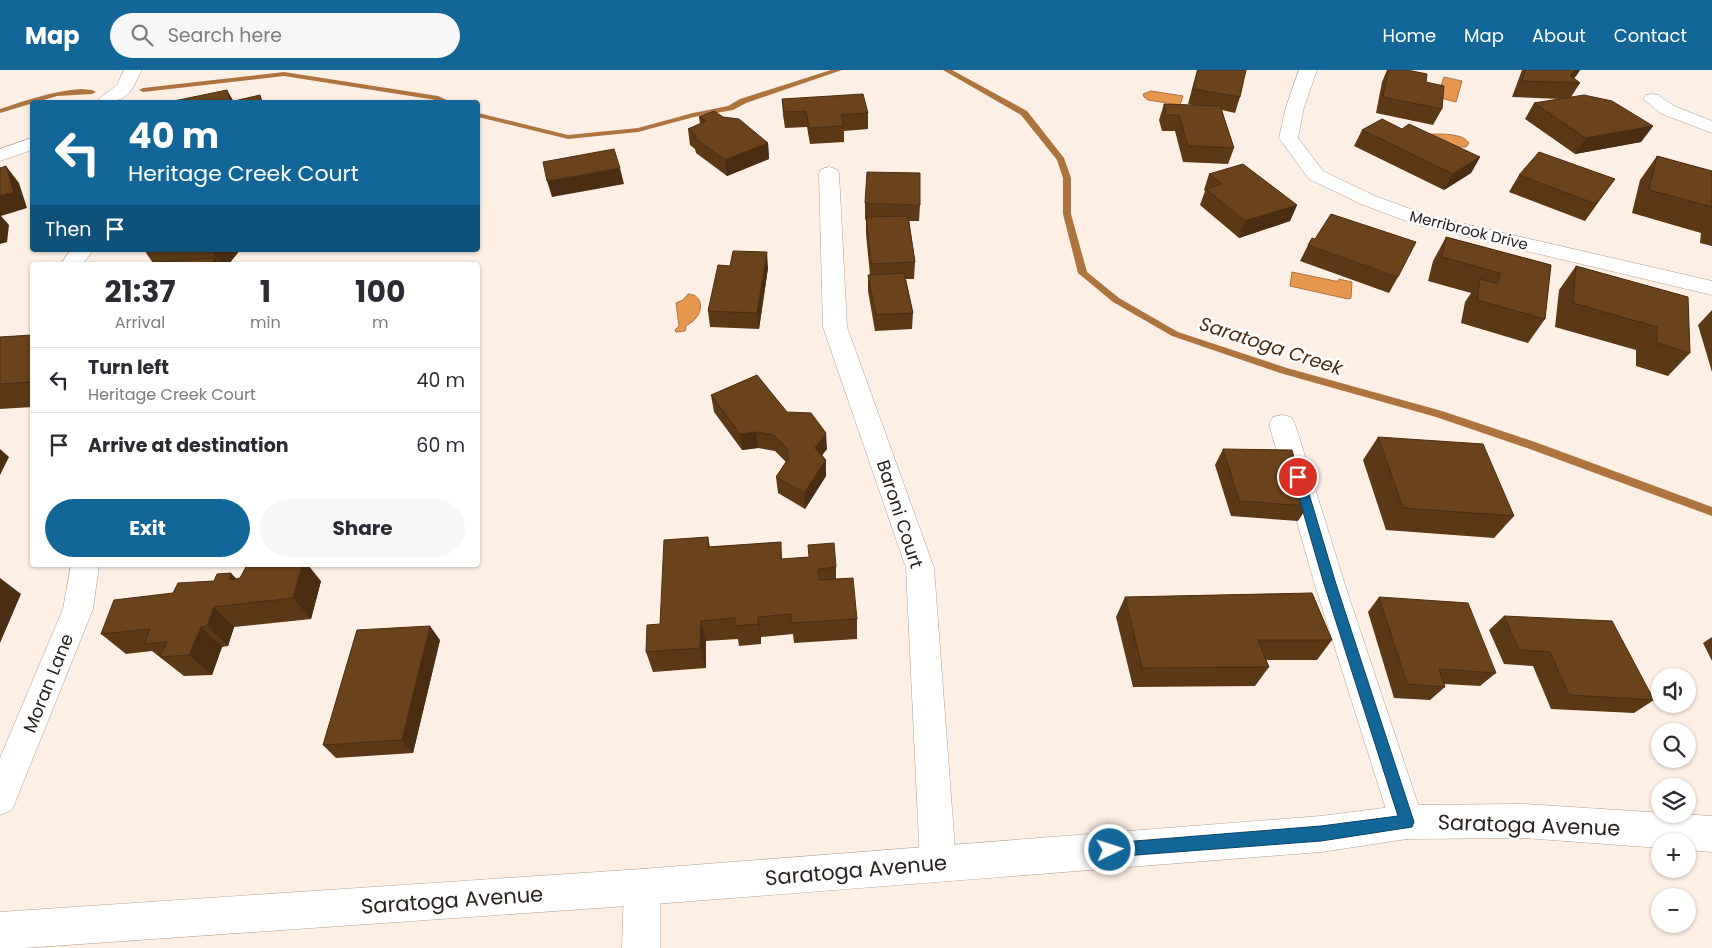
<!DOCTYPE html>
<meta charset="utf-8">
<style>
body{margin:0;font-family:Poppins,sans-serif;background:#f7f7f7;color:#2b2b33;height:100vh;display:flex;flex-direction:column;font-size:19px;white-space:nowrap}
*{box-sizing:border-box;margin:0}
p{font-size:16px;color:#7c7c81}
.icon{flex:none;width:28px;height:28px;fill:none;stroke:currentColor;stroke-width:2;stroke-linecap:round;stroke-linejoin:round}
.map{position:relative;flex:1;overflow:hidden}
.panel{position:absolute;left:30px;top:192px;width:450px;height:305px;display:flex;flex-direction:column;background:#fff;border-radius:5px;box-shadow:0 1px 4px #0004}
.panel>*{flex:none}
.hud{position:absolute;left:30px;top:30px;width:450px;height:152px;border-radius:5px;box-shadow:0 1px 4px #0004;background:#136798;color:#fff;overflow:hidden}
.fabs{position:absolute;left:1651px;top:598px;display:grid;gap:10px}
.fabs a{display:grid;place-items:center;width:45px;height:45px;border-radius:50%;background:#fff;box-shadow:0 1px 4px #0004;font-size:25px}
.pin{position:absolute;display:grid;place-items:center;width:42px;height:42px;color:#fff;margin:-21px;border:2px solid #fff;border-radius:50%;box-shadow:0 1px 5px #0007}
.me{position:absolute;width:55px;margin:-28px;rotate:86deg;stroke-linejoin:round;filter:drop-shadow(0 0 4px #0008)}
.turn{display:flex;align-items:center;gap:18px;height:105px;padding:0 15px;font-size:22px}
.turn .icon{width:65px;height:65px;stroke-width:2.5}
.turn b{display:block;font-size:35px;line-height:42px}
.then{display:flex;align-items:center;height:48px;padding:0 15px;background:#0003;gap:10px;font-size:19px}
.eta{display:flex;justify-content:space-evenly;align-items:center;height:85px;text-align:center}
.eta b{font-size:30px;font-weight:700;line-height:35px}
.cta{display:flex;gap:10px;margin-top:auto;padding:10px 15px}
.cta a{flex:1;height:58px;border-radius:30px;background:#136798;color:#fff;font-size:20px;font-weight:700;line-height:58px;text-align:center}
.cta a+a{background:#f7f7f7;color:#2b2b33}
ul{padding:0;list-style:none}
li{display:flex;align-items:center;gap:15px;height:65px;padding:0 15px;border-top:1px solid #e1e1e2}
li div{flex:1}
li b{display:block;font-size:19px}
li em{font-style:normal}
header{display:flex;align-items:center;gap:30px;box-sizing:border-box;height:70px;padding:0 25px;background:#136798;color:#fff}
header strong{font-size:24px}
nav{display:flex;gap:28px;margin-inline-start:auto;font-size:18px}
.search{width:350px;height:45px;background:#f7f7f7;display:flex;align-items:center;gap:12px;box-sizing:border-box;padding:0 18px;border-radius:28px;color:#7c7c81;font-size:19px}
.map>svg:first-child{display:block}
</style>
<header>
<strong>Map</strong>
<div class="search"><svg class="icon" aria-label="search" viewBox="0 0 24 24"><circle cx="10" cy="10" r="6"/><path d="M15 15l6 6"/></svg>Search here</div>
<nav><a>Home</a><a>Map</a><a>About</a><a>Contact</a></nav>
</header>
<div class="map">
<svg width="1712" height="878" viewBox="0 0 1712 878">
<rect width="100%" height="100%" fill="#fdefe3"/>
<path fill="#e5964f" stroke="#ad7440" d="M1444,7l18,4 -6,21 -19,-5z
M1151,21l32,5 -3,9 -32,-5 -4,-3 -1,-3z
M1420,64c14,1 41,-3 49,9l-3,4h-7z
M1292,202l43,9h4v-2l13,3 -1,16 -3,1 -58,-13z
M688,224c14,0 16,16 7,25 -2,3 -7,5 -10,8l1,1 -1,3 -9,1 -1,-2 4,-4 -3,-23 7,-3z"/>
<g fill="none" stroke-linecap="round" stroke-linejoin="round">
<path fill="#ad7440" fill-rule="evenodd" d="M831,0h11l-96,33 -13,7 -39,7 -56,15 -70,7 -90,-22v-4l90,22 70,-7 55,-15 35,-7 12,-7z
M943,0h9l75,41 37,47 7,20v36l16,58 32,26 59,34 109,36 155,43 93,31 177,65v9l-185,-68 -91,-31 -156,-44 -108,-37 -59,-34 -35,-29 -15,-59v-36l-6,-18 -36,-45z
M284,2l154,24 13,6h-9l-6,-2 -152,-24 -141,16 -4,-2 4,-2z
M81,19l11,1 4,2 -4,2 -35,2 -57,17v-4c27,-9 53,-18 81,-20z"/>
<defs>
<path id="street" d="M1299,0h18l-13,37 -6,31 25,33 52,25 55,20 282,65v14l-295,-70 -56,-21 -52,-25 -30,-41 7,-31z
M1652,24l6,1 16,11 38,15v12l-50,-19 -19,-15 3,-4z
M829,97l7,2 3,4 8,154 87,241 22,295 -5,13 -13,5 -13,-5 -5,-13 -14,-295 -83,-241 -4,-154 3,-4z
M71,180h22l-11,15h-22z
M1282,345l9,2 4,7 50,161 79,237 -5,12 -12,5 -12,-5 -5,-12 -75,-237 -46,-161 4,-7z
M71,495h28l-6,44 -81,201 -12,5v-57l63,-149z
M642,799l13,5 5,13v61h-38l2,-61 5,-13z"/>
<path id="secondary" d="M124,0h18c-13,26 -15,32 -45,32l3,-4 17,-13z
M32,68v12l-32,11v-12z"/>
<path id="primary" d="M1524,734l188,12v36l-24,-2v-9h-28v7l-136,-10 -117,1 -86,13 -679,53 -618,43h-24v-36l642,-43 679,-53 86,-11z"/>
</defs>
<use href="#street" stroke="#b1a092" stroke-width="1"/>
<use href="#secondary" stroke="#b1a092" stroke-width="1"/>
<use href="#primary" stroke="#b1a092" stroke-width="1"/>
<use href="#street" fill="#fff" fill-rule="evenodd"/>
<use href="#secondary" fill="#fff" fill-rule="evenodd"/>
<use href="#primary" fill="#fff" fill-rule="evenodd"/>
</g>
<path fill="#5b3917" d="M1197,0l43,27 -5,16 -13,-3 12,38 -6,16 -45,-2 -8,-31h-13l-3,-11 5,-16 29,1 -5,-1z
M1387,0h20l19,12 16,27 -9,16 -57,-12 6,-31z
M1522,0h58l-4,6 -2,2 6,5 -9,14 82,29 -12,16 -66,12 -50,-35 9,-16 27,-4 -49,-2z
M782,29l86,14v16l-24,2v11l-34,2 -3,-17 -22,1 -2,-13z
M699,47h24l45,26 1,16 -42,17 -31,-23 -1,-4 -5,-4 -2,-16 12,-5z
M1362,60l118,27 -9,16 -27,17 -90,-44z
M1657,86l55,15v75l-12,-3 1,-10 -69,-20 8,-33z
M1209,104l88,31 -7,16 -51,17 -39,-33 5,-14 -1,-1z
M1519,105l96,4 -30,42 -76,-29z
M865,133l55,2 -1,16h-10l6,41 -1,17h-8l7,34 -1,16 -37,2 -7,-40v-16h2l-4,-41v-14l-1,-1z
M1446,167l105,28 -6,54 -17,24 -67,-20 4,-21 6,-9 -43,-12 5,-20z
M1308,175l90,32 -9,16 -89,-32z
M144,180h96l-12,15h-81l6,-2z
M730,196l38,2 -9,61 -49,-2 -2,-16z
M1576,196l112,31 2,56 -22,23 -32,-10v-16l-81,-23 4,-37z
M1712,240v62l-14,-47z
M32,265v72l-32,2v-72z
M711,325l76,17 40,37 -5,6 4,5v16l-21,33 -27,-16 -2,-16 10,-15 -11,-11 -17,-3 -16,2 -28,-38z
M1378,367l136,79 -20,22 -108,-8 -23,-70z
M1223,379l85,57 -10,15 -67,-5 -16,-51z
M708,467l2,10 71,-5 1,17 54,8v12l21,40v20l-63,4 -1,-9 -32,3v7l-22,2 -1,-7 -32,2v27l-53,4 -7,-20 14,-28z
M236,509l85,2 -10,38 -77,8 -6,19 -6,1 -10,28 -28,1 -32,-25 -26,3 -25,-20 72,-41 41,-12z
M1125,527l207,43 -15,20h-51l3,7 -14,19 -122,1 -17,-70z
M1379,527l117,76 -16,13 -36,-2 1,3 -15,13 -36,-2 -26,-86z
M1504,546l150,84 -20,13 -83,-4 -18,-43 -29,-2 -15,-34z
M1712,567v24l-9,-18z
M440,570l-27,113 -77,5 -13,-13z"/>
<path fill="#4a2e13" d="M1575,0h5l-4,6 -8,7 2,-8z
M227,20l7,12h-4z
M1653,56l-12,16 -66,12 11,-16z
M768,73l1,16 -42,17 -2,-16z
M1480,87l-9,16 -27,17 9,-16z
M6,96l13,17 8,25 -26,8 8,9 -2,17 -7,2v-48z
M620,98l4,16 -72,13 -5,-16z
M1297,135l-7,16 -51,17 6,-17z
M211,180h29l-12,15h-7z
M767,182l1,16 -9,61 -2,-16z
M215,188l4,7h-8z
M756,362l2,16 -16,2 -2,-16z
M826,363l1,16 -12,15v-16z
M0,379l9,8 -9,18z
M826,390v16l-21,33 -1,-16z
M302,495h6l13,16 -10,38 -18,-21z
M231,503l20,21 -22,-14z
M0,508l21,16 -21,49z
M214,537l20,20 -6,19 -21,-20z
M758,547l3,20v7l-3,-20z
M701,551l5,20v27l-6,-20z
M430,556l10,14 -27,113 -11,-13z
M201,557l21,20 -10,28 -23,-20z"/>
<path fill="#6a421b" stroke="#4a2e13" d="M1198,0h48l-6,27 -47,-8z
M1388,0h19l20,4 -1,8 18,4 -2,23 -59,-12z
M1525,0h50l-5,5 10,8 -58,-2z
M227,20l3,12 30,-7 2,7h-93z
M863,24l5,19 -27,2 3,11 -35,2 -3,-17 -22,1 -2,-13z
M1584,25l28,6 41,25 -67,12 -52,-35z
M1164,34l56,2 14,42 -46,-2 -9,-31h-13z
M714,41l9,6 16,2 29,24 -43,17 -32,-23 4,-1 -9,-7 18,-8 -7,-4z
M1382,49l20,10 7,-5 71,33 -27,17 -91,-44z
M614,79l6,19 -73,13 -4,-19z
M1539,82l76,27 -19,25 -77,-29z
M1657,86l55,15v36l-63,-17z
M1243,94l54,41 -52,16 -39,-32 16,-5 -13,-10z
M6,96l8,26 -14,4v-28z
M867,102l53,1v32l-55,-2z
M1331,144l85,28 -18,35 -90,-32 4,-7 3,1z
M908,146l7,46 -44,2 -5,-47z
M1446,167l105,28 -6,54 -68,-19 3,-21 18,5 2,-11 -58,-16z
M733,181l34,1 -10,61 -49,-2 10,-46 12,1z
M215,188l-4,7h-64l1,-2z
M1576,196l112,31 2,56 -33,-10v-16l-84,-24z
M904,203l9,40 -37,2 -8,-40z
M32,265v47l-32,2v-47z
M757,305l30,37 24,1 15,20 -11,15 11,12 -22,33 -28,-16 12,-18 -1,-11 -13,-13 -18,-3 -16,2 -29,-39z
M1378,367l105,7 31,72 -111,-8z
M1223,379l69,1 16,56 -69,-5z
M708,467v10l73,-5v17l28,-2 -1,-12 26,-2 2,24 -18,2 1,11 34,-2 4,41 -66,4v-9l-33,3v7l-23,2v-8l-34,3 -1,27 -54,4 1,-27 13,-1 4,-84z
M247,495h55l-9,33 -79,9 -7,19 -6,1 -12,28 -29,2 7,-15 -23,2 6,-15 -49,5 13,-34 59,-7 5,-10 36,-2 3,-7 14,-1 -2,7 11,-2z
M1312,523l20,47h-74l11,27 -127,1 -17,-71z
M1379,527l89,6 28,70 -57,-4 6,18 -38,-3z
M1504,546l108,5 42,79 -85,-5 -19,-43 -31,-2z
M430,556l-28,114 -79,5 34,-115z"/>
<path fill="#136798" stroke="#0c4363" d="M1298,403l6,4 32,107 78,238 -2,5 -91,14 -211,16 -5,-2 -2,-5 2,-5 5,-2 211,-17 77,-10 -74,-232 -31,-107z"/>
<g text-anchor="middle" dominant-baseline="central" stroke-width="5" stroke-linejoin="round" paint-order="stroke">
<g font-size="15" fill="#2a231e" stroke="#fff">
<text transform="translate(1469 160) rotate(14)">Merribrook Drive</text>
</g>
<g font-size="18" fill="#2a231e" stroke="#fff">
<text transform="translate(900 444) rotate(72)">Baroni Court</text>
<text transform="translate(48 613) rotate(-68)">Moran Lane</text>
</g>
<g font-size="19" font-style="italic" fill="#4c2d0e" stroke="#fff">
<text transform="translate(1271 276) rotate(18)">Saratoga Creek</text>
</g>
<g font-size="21" fill="#2a231e" stroke="#fff">
<text transform="translate(1529 755) rotate(2)">Saratoga Avenue</text>
<text transform="translate(856 800) rotate(-5)">Saratoga Avenue</text>
<text transform="translate(452 830) rotate(-4)">Saratoga Avenue</text>
</g>
</g>
</svg>
<div class="fabs">
<a><svg class="icon" aria-label="sound" viewBox="0 0 24 24"><path d="M4 9h4l5-4v14l-5-4H4zM17 9q2 3 0 6"/></svg></a>
<a><svg class="icon" aria-label="search" viewBox="0 0 24 24"><circle cx="10" cy="10" r="6"/><path d="M15 15l6 6"/></svg></a>
<a><svg class="icon" aria-label="layers" viewBox="0 0 24 24"><path d="M12 4l9 5-9 5-9-5zM3 14l9 5 9-5"/></svg></a>
<a>+</a>
<a>−</a>
</div>
<div class="pin" style="left:1298px;top:407px;background:#d93025"><svg class="icon" aria-label="arrive" viewBox="0 0 24 24"><path d="M6 21V4h12l-3 4 3 4H6"/></svg></div>
<svg class="me" style="left:1110px;top:780px" viewBox="-20 -20 40 40"><circle r="17" fill="#136798" stroke="#fff" stroke-width="3"/><path d="M0-11L8 9 0 5-8 9z" fill="#fff"/></svg>
<div class="hud">
<div class="turn"><svg class="icon" aria-label="left" viewBox="0 0 24 24"><path d="M17 20v-9H6M10 6l-5 5 5 5"/></svg><div><b>40 m</b>Heritage Creek Court</div></div>
<div class="then">Then<svg class="icon" aria-label="arrive" viewBox="0 0 24 24"><path d="M6 21V4h12l-3 4 3 4H6"/></svg></div>
</div>
<section class="panel">
<div class="eta">
<div><b>21:37</b><p>Arrival</p></div>
<div><b>1</b><p>min</p></div>
<div><b>100</b><p>m</p></div>
</div>
<ul>
<li><svg class="icon" aria-label="left" viewBox="0 0 24 24"><path d="M17 20v-9H6M10 6l-5 5 5 5"/></svg><div><b>Turn left</b><p>Heritage Creek Court</p></div><em>40 m</em></li>
<li><svg class="icon" aria-label="arrive" viewBox="0 0 24 24"><path d="M6 21V4h12l-3 4 3 4H6"/></svg><div><b>Arrive at destination</b></div><em>60 m</em></li>
</ul>
<div class="cta"><a>Exit</a><a>Share</a></div>
</section>
</div>
